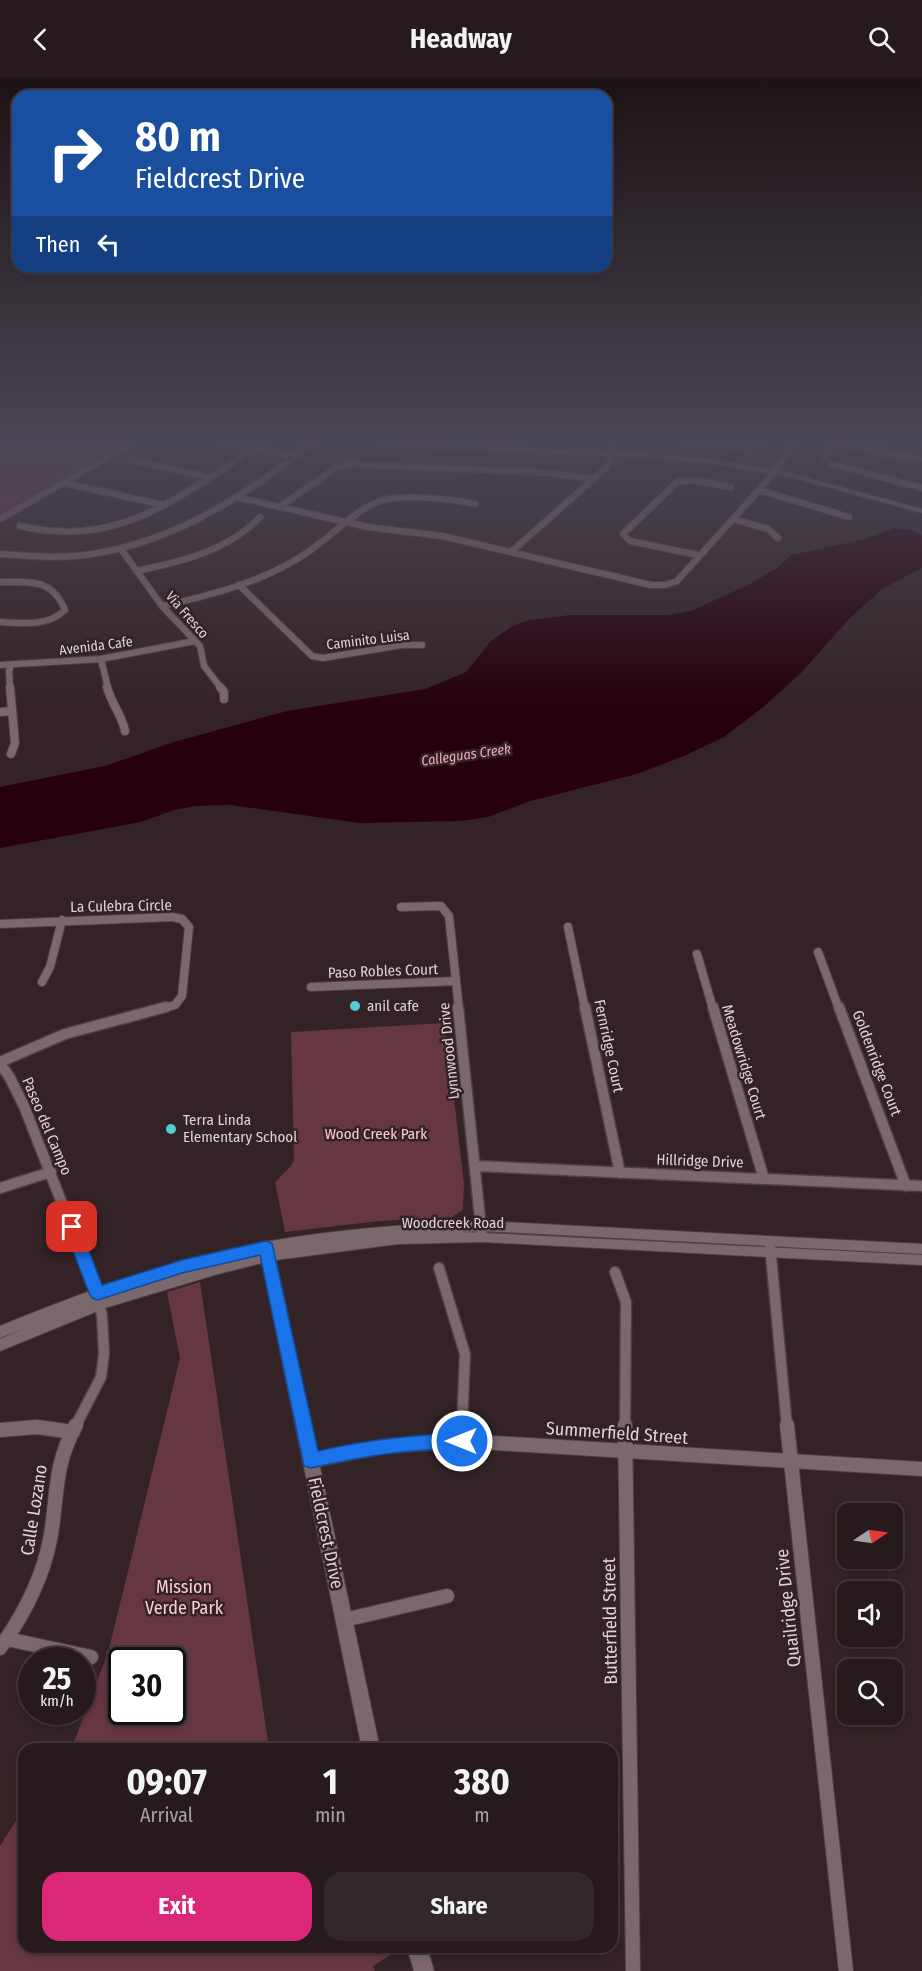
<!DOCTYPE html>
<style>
body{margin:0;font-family:"Fira Sans Condensed",sans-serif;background:#322729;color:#f1f3f6;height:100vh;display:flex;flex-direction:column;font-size:22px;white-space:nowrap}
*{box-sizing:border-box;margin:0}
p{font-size:20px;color:#a4a1a3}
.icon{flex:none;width:33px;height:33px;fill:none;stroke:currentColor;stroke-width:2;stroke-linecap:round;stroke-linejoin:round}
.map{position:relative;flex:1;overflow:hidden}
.drawer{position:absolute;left:18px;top:1665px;width:600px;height:210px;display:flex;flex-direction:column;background:#261a1c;border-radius:18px;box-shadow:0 3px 9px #0003,0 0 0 2px #42383b}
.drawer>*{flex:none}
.guide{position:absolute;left:12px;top:12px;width:600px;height:183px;border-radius:18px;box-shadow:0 3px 9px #0003,0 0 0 2px #42383b;background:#1a4fa0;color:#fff;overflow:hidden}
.needle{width:39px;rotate:77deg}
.fabs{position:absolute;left:837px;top:1425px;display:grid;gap:12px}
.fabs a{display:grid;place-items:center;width:66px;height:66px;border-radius:12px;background:#261a1c;box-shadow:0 3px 9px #0003,0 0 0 2px #42383b;font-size:30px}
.speed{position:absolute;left:18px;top:1569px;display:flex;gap:12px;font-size:30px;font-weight:700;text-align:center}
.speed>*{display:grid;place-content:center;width:78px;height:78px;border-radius:50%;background:#261a1c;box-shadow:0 3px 9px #0003,0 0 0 2px #42383b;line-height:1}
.speed small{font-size:15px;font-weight:400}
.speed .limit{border:3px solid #111;border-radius:9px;background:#fff;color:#111}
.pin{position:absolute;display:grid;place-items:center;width:51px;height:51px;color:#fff;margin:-26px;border-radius:12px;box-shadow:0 3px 9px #0006}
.me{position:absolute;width:66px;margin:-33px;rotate:270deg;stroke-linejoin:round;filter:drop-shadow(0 0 4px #0008)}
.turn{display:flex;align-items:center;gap:21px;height:126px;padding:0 24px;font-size:27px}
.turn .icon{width:78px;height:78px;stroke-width:2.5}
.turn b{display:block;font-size:42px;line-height:51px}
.then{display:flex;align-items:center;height:57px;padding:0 24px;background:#0003;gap:12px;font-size:22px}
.eta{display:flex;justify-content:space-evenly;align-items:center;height:102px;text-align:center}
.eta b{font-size:36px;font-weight:700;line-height:42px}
.cta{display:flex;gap:12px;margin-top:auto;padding:12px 24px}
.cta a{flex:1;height:69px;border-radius:18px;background:#db2777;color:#fff;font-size:24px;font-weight:700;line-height:69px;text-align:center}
.cta a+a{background:#322729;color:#f1f3f6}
header{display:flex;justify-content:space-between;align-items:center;height:78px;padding:0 24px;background:#261a1c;font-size:27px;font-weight:700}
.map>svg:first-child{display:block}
</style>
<header><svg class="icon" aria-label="back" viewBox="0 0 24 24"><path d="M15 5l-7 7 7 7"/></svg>Headway<svg class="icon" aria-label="search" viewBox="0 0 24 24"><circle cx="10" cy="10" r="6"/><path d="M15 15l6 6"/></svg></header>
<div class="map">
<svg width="922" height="1893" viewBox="0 0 922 1893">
<rect width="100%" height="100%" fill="#332326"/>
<path fill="#673643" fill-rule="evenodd" d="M19,363h110l-129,74v-63z
M445,945l19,161 -1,26 -11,7 -72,4 -95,11 -10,-50 16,-16 3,-6 -3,-128z
M200,1204l69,467h-202l8,-10 33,-86 72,-295 -13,-66zM172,1582v52h-50v-52z
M24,1730v139h364l2,8 -17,11 2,5h-375v-125z"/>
<path fill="#26000d" d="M894,450l16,2 12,5v33l-40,21 -33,30 -50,56 -37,33 -38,29 -40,19 -47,18 -107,27 -42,16 -27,4 -101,2 -130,-18 -35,1 -21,4 -33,12 -141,26v-61l105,-21 69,-24 113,-31 138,-22 41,-17 25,-31 20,-14 18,-7 41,-5h98l23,-4 57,-26 29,-17 15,-13 73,-16z"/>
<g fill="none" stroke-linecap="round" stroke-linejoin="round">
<defs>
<path id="street-far3" d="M220,363l75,16
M683,363l71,8
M830,363l63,15 29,2
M831,363l-6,17 4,5 93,25
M0,368l9,-5
M498,368l1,-5
M881,375l4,-12
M748,376l15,-13
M131,382l77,17
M64,405l100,22
M759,412l90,27
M236,419l132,30 74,9 209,49h14l12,-4 82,-91 39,-49
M279,429l58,-40 13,-3 200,9 43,6
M0,441l136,-78
M733,441l35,10 10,9
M20,448c99,23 156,-28 234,-77
M121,471l41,57 38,40 4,20 17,22
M511,474l96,-85 4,-16
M0,476c31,2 62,5 92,0 86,-13 156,-61 224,-113
M698,477l-68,-14 -7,-7 54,-52 16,-2 38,7
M136,493c44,-9 92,-20 124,-54
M0,504c30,0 52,-4 65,28 -17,17 -43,13 -65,12
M239,507l73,71 11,2 79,-13h20
M162,528c50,-11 104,-25 146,-54 21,-14 52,-46 75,-52 24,-6 68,-1 92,4
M101,581l7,29
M0,587l101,-6 94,-18
M10,610l-1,-17 2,-5"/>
<path id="street-far2" d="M10,609l5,56 -4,11
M107,609c4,16 15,28 18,44
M220,609l4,5v7
M0,634l12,-1
M401,829l40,-1 8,10 10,93
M0,846l172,-7 10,2 7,8 -7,69 -7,9 -15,4
M568,849l17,82
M818,874l21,57
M697,876l16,55
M42,904l8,-15 12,-47
M311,909l145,-6"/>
<path id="street-far1" d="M458,929l24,230
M585,929l35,166
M713,929l51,172
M839,929l67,179
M0,984l65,-28 101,-27
M0,986l9,12 15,30 73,187 5,23 2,37 -3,24 -26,50
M476,1088l446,20
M0,1110l51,-16
M770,1167l17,182
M439,1190l26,86 -3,73
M615,1194l11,30 -1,125"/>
<path id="street" d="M625,1347l8,546
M787,1347l59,546
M0,1352l37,-3 36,5
M462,1363l1,-16
M311,1383l75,-15 76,-5 460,28
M344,1542l103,-24
M7,1561l84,18
M0,1570c23,-32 42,-68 50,-108 8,-43 3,-74 26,-115"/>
<path id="secondary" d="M347,363l273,11 89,7 81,14 132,36v4l-132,-36 -81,-14 -89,-7 -180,-6z
M482,1143l440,23v10l-440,-23 -19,1 459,23v10l-440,-23 -84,2 -122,16 104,489h-18l-100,-486 -44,11 -113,34 -105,43v-12l26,-11 -26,10v-12c86,-35 173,-67 265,-84 71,-13 144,-18 217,-21z
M407,1869h20l7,24h-20z"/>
</defs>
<use href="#street-far3" stroke="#4d4043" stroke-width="8"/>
<use href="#street-far2" stroke="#4d4043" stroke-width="10"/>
<use href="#street-far1" stroke="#4d4043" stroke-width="13"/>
<use href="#street" stroke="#4d4043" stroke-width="16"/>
<use href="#secondary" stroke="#4d4043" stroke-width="2"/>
<use href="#street-far3" stroke="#7b686c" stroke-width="6"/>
<use href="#street-far2" stroke="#7b686c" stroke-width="8"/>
<use href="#street-far1" stroke="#7b686c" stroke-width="10"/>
<use href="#street" stroke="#7b686c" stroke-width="14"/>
<use href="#secondary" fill="#7b686c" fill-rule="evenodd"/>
</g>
<linearGradient id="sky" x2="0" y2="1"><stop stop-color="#1c1315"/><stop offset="0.58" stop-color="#4a4552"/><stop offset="1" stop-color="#4a4552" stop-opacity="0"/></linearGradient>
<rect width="922" height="628" fill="url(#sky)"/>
<path fill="#1a73e8" stroke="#114b97" stroke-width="1.5" d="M72,1143l6,2 2,4 22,58 80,-25 84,-19 6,2 46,208c49,-11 93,-17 144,-17l6,2 2,5 -2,6 -6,2c-56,0 -97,7 -151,19l-7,-2 -44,-211 -78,18 -84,27 -6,-2 -3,-5 -25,-66 2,-4z"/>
<g fill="#51ccd1" stroke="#332326" stroke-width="2">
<circle cx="355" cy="928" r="6"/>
<circle cx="171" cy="1051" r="6"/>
</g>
<g text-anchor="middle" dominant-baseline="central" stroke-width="5" stroke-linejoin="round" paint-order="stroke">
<g font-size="14" fill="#dfd3d6" stroke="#332326">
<text transform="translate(187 537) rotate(49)">Via Fresco</text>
<text transform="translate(368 562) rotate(-7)">Caminito Luisa</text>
<text transform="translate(96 568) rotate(-7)">Avenida Cafe</text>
</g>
<g font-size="14" font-style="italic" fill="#f1a9ba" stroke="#332326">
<text transform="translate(466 677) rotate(-8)">Calleguas Creek</text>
</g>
<g font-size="15" fill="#dfd3d6" stroke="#332326">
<text transform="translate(121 828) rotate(-1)">La Culebra Circle</text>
<text transform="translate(383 893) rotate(-2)">Paso Robles Court</text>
<text transform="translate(609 968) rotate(78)">Fernridge Court</text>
<text transform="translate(449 973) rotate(-96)">Lynnwood Drive</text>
<text transform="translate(744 984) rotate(73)">Meadowridge Court</text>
<text transform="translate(877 985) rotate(69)">Goldenridge Court</text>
<text transform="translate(47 1048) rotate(67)">Paseo del Campo</text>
<text transform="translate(700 1083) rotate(2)">Hillridge Drive</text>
<text x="453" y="1145">Woodcreek Road</text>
</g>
<g font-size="15" fill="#dfd3d6" stroke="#332326" text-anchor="start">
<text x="367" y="928">anil cafe</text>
<text x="183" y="1042">Terra Linda<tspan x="183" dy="17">Elementary School</tspan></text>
</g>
<g font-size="15" fill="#feccd7" stroke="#332326">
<text x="376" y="1056">Wood Creek Park</text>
</g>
<g font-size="18" fill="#dfd3d6" stroke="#332326">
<text transform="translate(617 1355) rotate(4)">Summerfield Street</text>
<text transform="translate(34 1432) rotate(-81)">Calle Lozano</text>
<text transform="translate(326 1455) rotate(78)">Fieldcrest Drive</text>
<text transform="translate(788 1530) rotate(-96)">Quailridge Drive</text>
<text transform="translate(610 1543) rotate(-91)">Butterfield Street</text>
</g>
<g font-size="18" fill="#feccd7" stroke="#332326">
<text x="184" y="1509">Mission<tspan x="184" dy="21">Verde Park</tspan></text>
</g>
</g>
</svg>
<div class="fabs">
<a><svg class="needle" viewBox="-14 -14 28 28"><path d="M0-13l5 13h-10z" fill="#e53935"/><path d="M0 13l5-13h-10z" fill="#a4a1a3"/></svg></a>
<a><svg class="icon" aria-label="sound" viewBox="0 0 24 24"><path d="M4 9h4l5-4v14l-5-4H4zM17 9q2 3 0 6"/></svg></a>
<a><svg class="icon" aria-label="search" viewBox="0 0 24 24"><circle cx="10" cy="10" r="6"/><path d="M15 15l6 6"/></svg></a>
</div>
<div class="speed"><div>25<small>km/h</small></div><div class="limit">30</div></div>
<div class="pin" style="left:72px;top:1149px;background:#d93025"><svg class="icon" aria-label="arrive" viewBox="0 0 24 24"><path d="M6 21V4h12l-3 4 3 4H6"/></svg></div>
<svg class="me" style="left:462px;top:1363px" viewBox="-20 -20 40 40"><circle r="17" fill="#1a73e8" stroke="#fff" stroke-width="3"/><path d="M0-11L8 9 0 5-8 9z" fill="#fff"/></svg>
<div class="guide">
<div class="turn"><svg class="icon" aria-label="right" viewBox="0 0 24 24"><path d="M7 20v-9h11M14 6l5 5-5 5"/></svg><div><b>80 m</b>Fieldcrest Drive</div></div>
<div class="then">Then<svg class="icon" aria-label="left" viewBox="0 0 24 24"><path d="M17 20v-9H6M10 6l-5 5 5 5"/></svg></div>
</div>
<section class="drawer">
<div class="eta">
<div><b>09:07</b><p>Arrival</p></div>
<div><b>1</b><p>min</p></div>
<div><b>380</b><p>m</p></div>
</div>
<div class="cta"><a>Exit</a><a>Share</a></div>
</section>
</div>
